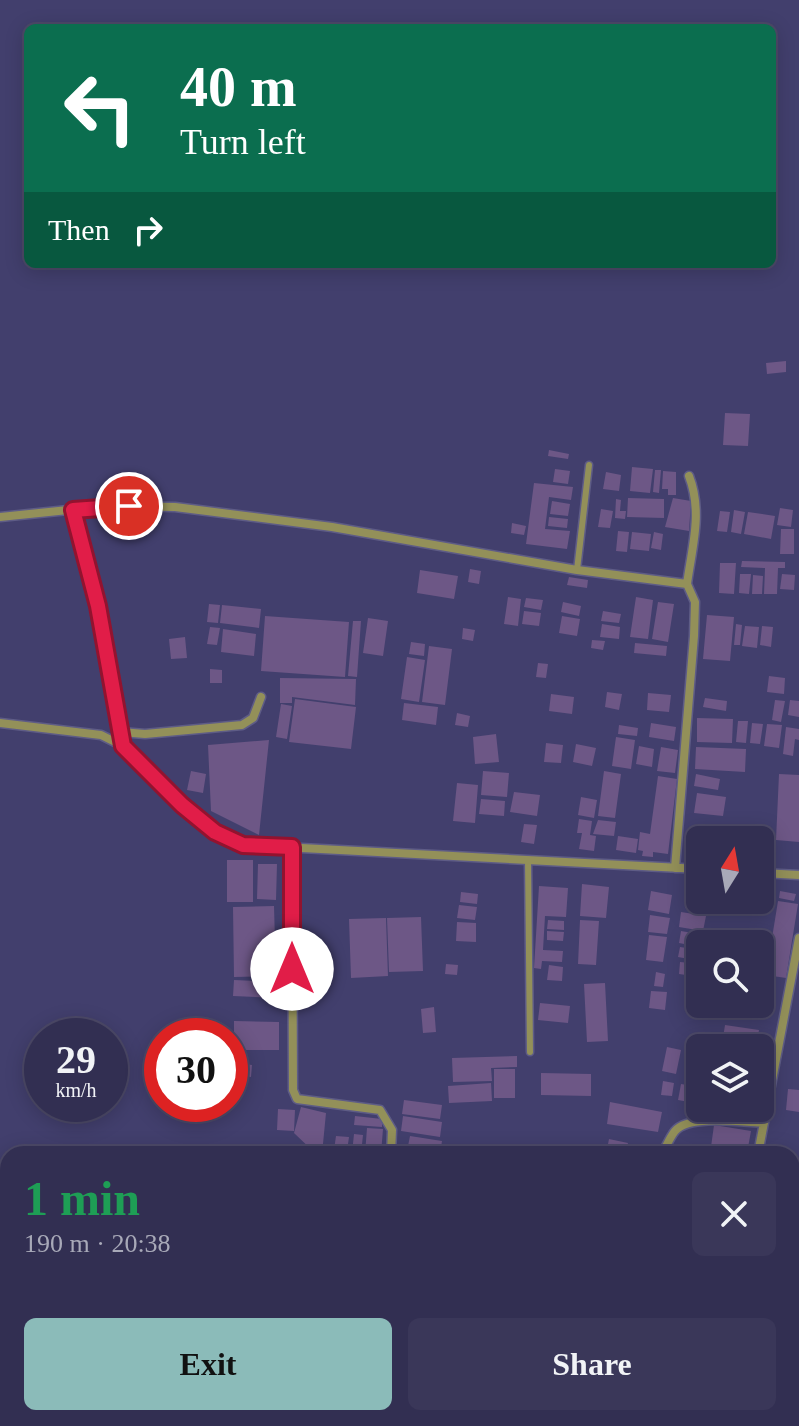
<!DOCTYPE html>
<meta charset="utf-8">
<style>
body{margin:0;font-family:"Times New Roman",serif;background:#3a3759;color:#f1f3f6;height:100vh;display:flex;flex-direction:column;font-size:30px;white-space:nowrap}
*{box-sizing:border-box;margin:0}
p{font-size:26px;color:#a8a9b8}
.icon{flex:none;width:44px;height:44px;fill:none;stroke:currentColor;stroke-width:2;stroke-linecap:round;stroke-linejoin:round}
.map{position:relative;flex:1;overflow:hidden}
.panel{position:absolute;left:0px;top:1146px;width:800px;height:280px;display:flex;flex-direction:column;background:#322f52;border-radius:24px 24px 0 0;box-shadow:0 4px 20px #0003,0 0 0 2px #4d4a69}
.panel>*{flex:none}
.guide{position:absolute;left:24px;top:24px;width:752px;height:244px;border-radius:12px;box-shadow:0 4px 20px #0003,0 0 0 2px #4d4a69;background:#0b6e4f;color:#fff;overflow:hidden}
.needle{width:52px;rotate:11deg}
.buttons{position:absolute;left:686px;top:826px;display:grid;gap:16px}
.buttons a{display:grid;place-items:center;width:88px;height:88px;border-radius:12px;background:#322f52;box-shadow:0 4px 20px #0003,0 0 0 2px #4d4a69;font-size:40px}
.speed{position:absolute;left:24px;top:1018px;display:flex;gap:16px;font-size:40px;font-weight:700;text-align:center}
.speed>*{display:grid;place-content:center;width:104px;height:104px;border-radius:50%;background:#322f52;box-shadow:0 4px 20px #0003,0 0 0 2px #4d4a69;line-height:1}
.speed small{font-size:20px;font-weight:400}
.speed .limit{border:12px solid #d22;background:#fff;color:#111}
.pin{position:absolute;display:grid;place-items:center;width:68px;height:68px;color:#fff;margin:-34px;border:4px solid #fff;border-radius:50%;box-shadow:0 2px 8px #0007}
.me{position:absolute;width:88px;margin:-44px;rotate:0deg;stroke-linejoin:round;filter:drop-shadow(0 0 6px #0008)}
.turn{display:flex;align-items:center;gap:28px;height:168px;padding:0 24px;font-size:36px}
.turn .icon{width:104px;height:104px;stroke-width:2.5}
.turn b{display:block;font-size:56px;line-height:68px}
.then{display:flex;align-items:center;height:76px;padding:0 24px;background:#0003;gap:16px;font-size:30px}
.round{display:grid;place-items:center;flex:none;width:84px;height:84px;border-radius:12px;background:#3a3759}
.summary{display:flex;align-items:center;justify-content:space-between;height:136px;padding:0 24px}
h1{font-size:48px;font-weight:800;line-height:60px;color:#1e9e55}
.action{display:flex;gap:16px;margin-top:auto;padding:16px 24px}
.action a{flex:1;height:92px;border-radius:12px;background:#8bbbb9;color:#111;font-size:32px;font-weight:800;line-height:92px;text-align:center}
.action a+a{background:#3a3759;color:#f1f3f6}
.map>svg:first-child{display:block}
</style>
<div class="map">
<svg width="799" height="1426" viewBox="0 0 799 1426">
<rect width="100%" height="100%" fill="#423f6d"/>
<path fill="#6d5786" d="M786,361v11l-19,2 -1,-11z
M725,413l25,1 -2,32 -25,-1z
M549,450l20,4 -1,5 -20,-3z
M632,467l21,2 -3,24 -20,-2z
M555,469l15,2 -2,13 -15,-2z
M655,470h6l-2,23 -6,-1z
M663,471l13,1v23h-8v-6h-6z
M606,472l15,3 -2,16 -16,-2z
M534,483l39,4 -2,13 -22,-3 -4,32 25,2 -3,18 -41,-5z
M628,498l36,1v19l-37,-1z
M673,498l18,3 -2,30 -24,-4z
M616,499l5,1 -1,11h6l-1,8 -10,-1z
M552,501l18,3 -2,12 -18,-2z
M780,508l13,2 -2,17 -14,-2z
M601,509l12,2 -3,17 -12,-1z
M734,510l11,2 -4,22 -10,-2z
M720,511l10,1 -3,20 -10,-1z
M748,512l27,4 -4,23 -27,-5z
M549,517l19,2 -1,9 -19,-2z
M512,523l14,3 -2,9 -13,-2z
M781,529h13v25h-14z
M618,531l11,1 -2,20 -11,-1z
M632,532l19,2 -2,17 -19,-2z
M654,532l9,2 -2,16 -10,-2z
M742,561l43,1v6h-7l-1,26h-13l1,-26 -24,-1z
M720,563h16l-2,31 -15,-1z
M470,569l11,2 -2,13 -11,-2z
M420,570l38,6 -4,23 -37,-6z
M740,574h11l-2,20 -10,-1z
M782,574l13,1 -1,15 -14,-1z
M753,575l10,1 -1,18h-10z
M569,577l19,3 -1,8 -20,-3z
M508,597l13,2 -3,27 -14,-2z
M636,597l17,3 -5,39 -18,-2z
M526,598l17,2 -2,10 -17,-3z
M563,602l18,4 -2,10 -18,-4z
M658,602l16,2 -6,38 -16,-3z
M209,604l11,1 -2,18 -11,-1z
M222,605l39,4 -2,19 -39,-5z
M524,611l17,2 -2,13 -17,-2z
M603,611l18,3 -2,9 -18,-2z
M707,615l27,2 -4,44 -27,-2z
M265,616l84,6 -4,55 -84,-6z
M562,616l18,3 -3,17 -18,-3z
M368,618l20,3 -5,35 -20,-3z
M353,621h8l-4,56 -9,-1z
M602,624l18,3 -1,12 -19,-2z
M736,624l6,1 -2,20h-6z
M745,626l14,1 -2,21 -15,-2z
M762,626l11,1 -2,20 -11,-2z
M210,627l10,1 -3,17 -10,-1z
M463,628l12,2 -2,11 -11,-2z
M223,629l33,5 -2,22 -33,-4z
M185,637l2,21 -16,1 -2,-20z
M592,640l13,1 -2,9 -12,-2z
M411,642l14,2 -1,12 -15,-2z
M635,643l32,3 -1,10 -32,-3z
M429,646l23,3 -7,56 -23,-3z
M407,657l18,3 -6,42 -18,-3z
M538,663l10,1 -2,14 -10,-1z
M210,669l12,1v13h-12z
M769,676l16,2 -1,16 -17,-2z
M280,678l76,1 -1,26 -63,-8v6h-12z
M607,692l15,2 -3,16 -14,-3z
M648,693l23,2 -2,17 -22,-2z
M551,694l23,3 -2,17 -23,-3z
M705,698l22,3 -1,10 -23,-4z
M295,699l61,8 -5,42 -62,-7z
M775,700l10,1 -4,21 -9,-2z
M790,700l9,1v16l-11,-2z
M404,703l34,4 -2,18 -34,-5z
M281,704l11,2 -5,33 -11,-2z
M457,713l13,3 -2,11 -13,-2z
M697,718l36,1 -1,24 -35,-1z
M738,721h10l-2,22 -10,-1z
M651,723l25,4 -2,14 -25,-4z
M752,723l11,1 -3,20 -10,-1z
M767,724l15,1 -3,23 -15,-2z
M619,725l19,3 -1,8 -19,-2z
M786,727l13,2v11l-4,-1 -2,17 -10,-2z
M496,734l3,28 -24,2 -2,-27z
M616,737l19,3 -4,29 -19,-3z
M269,740l-10,95 -48,-24 -3,-66z
M546,743l17,2 -2,18 -17,-1z
M576,744l20,4 -4,18 -19,-4z
M639,746l15,3 -2,18 -16,-3z
M661,747l17,3 -3,23 -18,-2z
M696,747l50,2 -1,23 -50,-3z
M191,771l15,3 -3,19 -16,-3z
M483,771l26,2 -2,24 -26,-2z
M604,771l17,3 -6,44 -17,-2z
M696,774l24,5 -2,11 -24,-4z
M779,774l20,1v67l-23,-2z
M658,776l19,3 -9,75 -15,-2v5l-11,-1 1,-5 -5,-1 2,-18 10,2z
M457,783l21,2 -3,38 -22,-2z
M514,792l26,3 -3,21 -27,-4z
M697,793l29,4 -3,19 -29,-3z
M581,797l16,3 -3,18 -16,-3z
M481,799l24,2 -1,15 -25,-2z
M579,819l13,2 -2,14 6,1 -2,15 -15,-2 3,-16h-5z
M598,820l18,2 -2,14 -21,-2z
M524,824l13,1 -3,19 -13,-2z
M690,828l32,2 -1,10h-21v20l-12,-1z
M618,836l20,3 -2,14 -20,-3z
M227,860h26v42h-26z
M258,864h19l-1,36 -19,-1z
M582,884l27,3 -3,31 -26,-2z
M539,886l29,2 -2,29 -21,-1 -2,34 20,1 -1,11 -20,-1 -1,8 -7,-1z
M688,889l12,2v9h10l-2,12 -23,-4z
M651,891l21,4 -3,19 -21,-4z
M780,891l16,3 -2,7 -15,-3z
M461,892l17,2 -1,10 -17,-2z
M778,901l20,3 -12,74 -20,-3z
M459,905l18,2 -2,13 -18,-2z
M274,906l2,70 -42,1 -1,-70z
M681,912l25,4 -3,15 -24,-4z
M650,915l20,3 -3,16 -19,-2z
M421,917l2,54 -34,1 -2,-54z
M386,918l2,58 -37,2 -2,-59z
M548,920l16,1v9l-17,-1z
M580,920l19,1 -3,44 -18,-1z
M457,922l19,1v19l-20,-1z
M547,931l17,1 -1,9 -16,-1z
M681,931l23,4 -2,9 -2,3 -21,-4z
M649,935l18,2 -4,25 -17,-2z
M680,947l20,3v11l-22,-4z
M680,962l20,2v13l-21,-3z
M446,964l12,1 -1,10 -12,-1z
M549,965l14,2 -1,14 -15,-1z
M656,972l9,2 -2,13 -9,-1z
M234,980l42,2v16l-43,-2z
M605,983l3,58 -21,1 -3,-58z
M651,991l16,1 -2,18 -16,-2z
M540,1003l30,3 -2,17 -30,-3z
M729,1004h30l-3,14 -28,-6z
M434,1007l2,25 -13,1 -2,-24z
M234,1021l45,1v28h-45z
M725,1025l34,5 -3,18 -34,-4z
M667,1047l14,3 -5,24 -14,-3z
M517,1056v11l-26,1 1,13 -39,1 -1,-24z
M237,1063l15,2 -1,12 -16,-3z
M494,1069h21v29h-21z
M541,1073l50,1v22l-50,-1z
M663,1081l11,2 -2,13 -11,-1z
M491,1083l1,18 -43,2 -1,-17z
M681,1084l19,3v17l-22,-4z
M788,1089l11,1v22l-13,-2z
M404,1100l38,5 -2,14 -38,-5z
M610,1102l52,10 -4,20 -51,-8z
M301,1107l25,6 -4,41h-6l-22,-21z
M278,1109l17,1 -1,21 -17,-1z
M355,1116l27,3v8l-28,-2z
M403,1116l39,6 -2,15 -39,-6z
M714,1125l37,6 -4,22 -36,-6z
M367,1128l16,1 -2,25h-16z
M354,1134l9,1 -2,19 -9,-1z
M336,1136l13,1 -2,14 -13,-1z
M410,1136l32,5 -2,13 -33,-3z
M609,1139l19,4 -3,11h-19z
M792,1182l7,1 -4,39 -3,-1z
M792,1287l7,1v48l-7,-1z
M367,1418h167l-2,8h-167z
M539,1418h211l8,2 -1,6h-220z"/>
<g fill="none" stroke-linecap="round" stroke-linejoin="round">
<defs>
<path id="service" d="M577,570l12,-105
M528,860l2,192
M774,1418l5,8
M353,1426l2,-8"/>
<path id="minor" d="M73,510l25,96 25,140
M0,517l107,-11 68,1 157,20 245,43 110,14 8,18 -1,34 -19,232
M687,584c5,-37 16,-72 2,-108
M0,723l101,12 22,11 59,59 33,27 28,13 457,24
M121,732l24,2 97,-9 11,-7 8,-21
M292,847l1,243 4,9 83,11 12,20 -1,24
M760,873l39,2
M662,1154c4,-7 8,-17 13,-23 14,-17 68,-9 89,-8
M758,1154l41,-216
M792,1246h7"/>
</defs>
<use href="#service" stroke="#5e5c86" stroke-width="9"/>
<use href="#minor" stroke="#5e5c86" stroke-width="11"/>
<use href="#service" stroke="#939059" stroke-width="6"/>
<use href="#minor" stroke="#939059" stroke-width="8"/>
</g>
<g fill="none" stroke-linecap="round" stroke-linejoin="round">
<defs>
<path id="route" d="M129,506l-56,4 25,96 25,140 59,59 33,27 28,13 49,2v122"/>
</defs>
<use href="#route" stroke="#92132f" stroke-width="20"/>
<use href="#route" stroke="#e11d48" stroke-width="14"/>
</g>
</svg>
<div class="buttons">
<a><svg class="needle" viewBox="-14 -14 28 28"><path d="M0-13l5 13h-10z" fill="#e53935"/><path d="M0 13l5-13h-10z" fill="#a8a9b8"/></svg></a>
<a><svg class="icon" aria-label="search" viewBox="0 0 24 24"><circle cx="10" cy="10" r="6"/><path d="M15 15l6 6"/></svg></a>
<a><svg class="icon" aria-label="layers" viewBox="0 0 24 24"><path d="M12 4l9 5-9 5-9-5zM3 14l9 5 9-5"/></svg></a>
</div>
<div class="speed"><div>29<small>km/h</small></div><div class="limit">30</div></div>
<div class="pin" style="left:129px;top:506px;background:#d93025"><svg class="icon" aria-label="arrive" viewBox="0 0 24 24"><path d="M6 21V4h12l-3 4 3 4H6"/></svg></div>
<svg class="me" style="left:292px;top:969px" viewBox="-20 -20 40 40"><circle r="19" fill="#fff"/><path d="M0-13L10 11 0 6-10 11z" fill="#e11d48"/></svg>
<div class="guide">
<div class="turn"><svg class="icon" aria-label="left" viewBox="0 0 24 24"><path d="M17 20v-9H6M10 6l-5 5 5 5"/></svg><div><b>40 m</b>Turn left</div></div>
<div class="then">Then<svg class="icon" aria-label="right" viewBox="0 0 24 24"><path d="M7 20v-9h11M14 6l5 5-5 5"/></svg></div>
</div>
<section class="panel">
<div class="summary"><div><h1>1 min</h1><p>190 m · 20:38</p></div><a class="round"><svg class="icon" aria-label="close" viewBox="0 0 24 24"><path d="M6 6l12 12M18 6L6 18"/></svg></a></div>
<div class="action"><a>Exit</a><a>Share</a></div>
</section>
</div>
